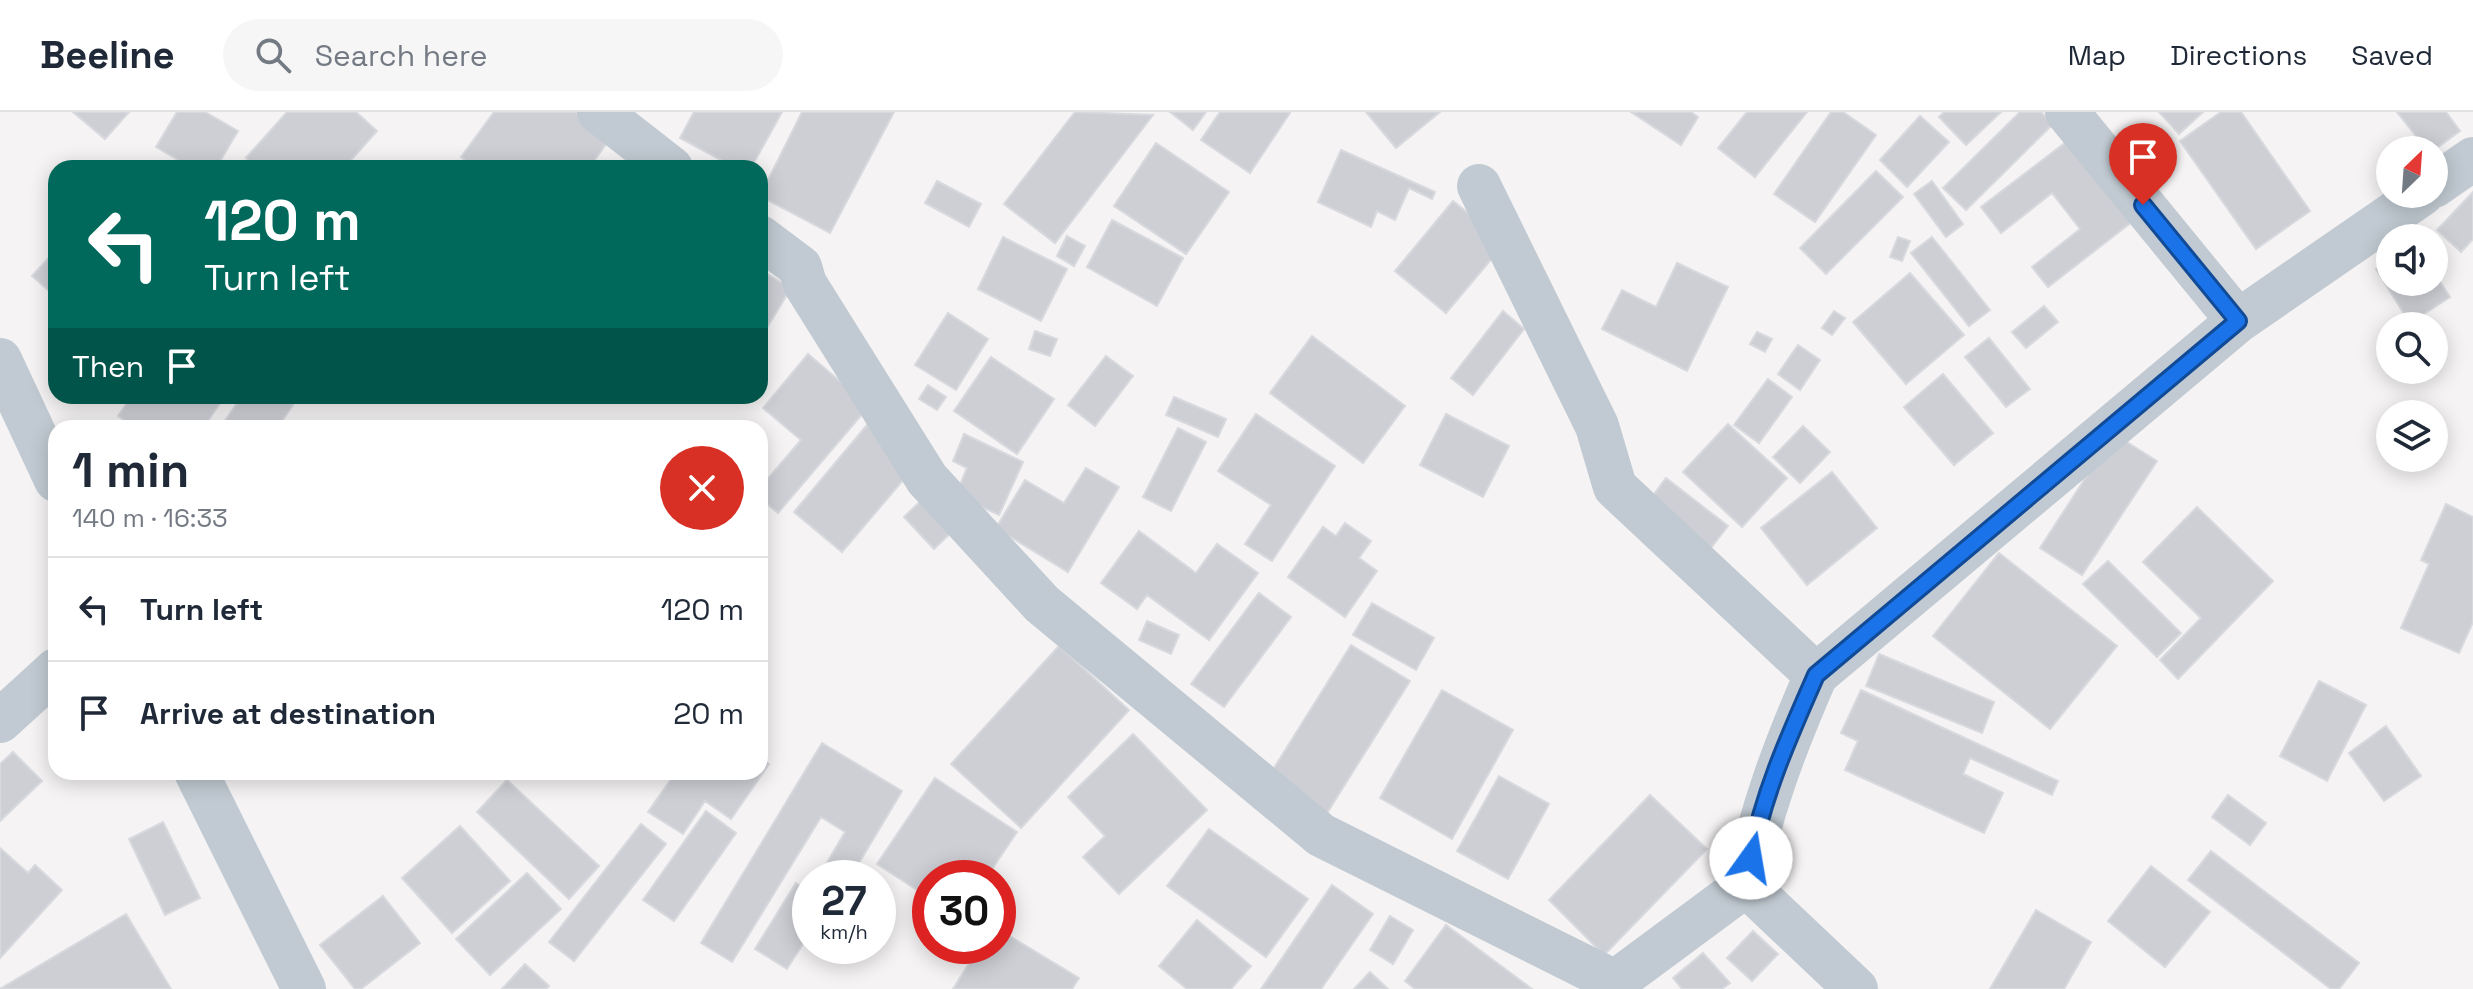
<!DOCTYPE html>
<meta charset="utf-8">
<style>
body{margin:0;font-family:"Space Grotesk",sans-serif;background:#f6f6f7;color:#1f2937;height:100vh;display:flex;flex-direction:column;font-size:30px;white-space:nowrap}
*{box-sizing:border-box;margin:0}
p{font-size:26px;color:#747a83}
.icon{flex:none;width:44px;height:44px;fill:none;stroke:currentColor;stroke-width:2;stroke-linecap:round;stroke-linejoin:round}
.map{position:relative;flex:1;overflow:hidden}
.panel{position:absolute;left:48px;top:308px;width:720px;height:360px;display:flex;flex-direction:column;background:#fff;border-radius:24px;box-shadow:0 4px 20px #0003}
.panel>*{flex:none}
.top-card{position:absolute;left:48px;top:48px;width:720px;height:244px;border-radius:24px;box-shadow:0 4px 20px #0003;background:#00695c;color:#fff;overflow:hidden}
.needle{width:52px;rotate:25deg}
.controls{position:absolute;left:2376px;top:24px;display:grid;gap:16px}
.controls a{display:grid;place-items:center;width:72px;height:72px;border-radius:50%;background:#fff;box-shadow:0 4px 20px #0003;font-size:40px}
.speed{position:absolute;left:792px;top:748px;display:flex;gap:16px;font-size:40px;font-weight:700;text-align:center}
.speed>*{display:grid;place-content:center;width:104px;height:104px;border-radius:50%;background:#fff;box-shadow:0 4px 20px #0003;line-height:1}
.speed small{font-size:20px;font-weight:400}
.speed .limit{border:12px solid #d22;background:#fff;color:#111}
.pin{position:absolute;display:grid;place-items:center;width:68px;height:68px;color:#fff;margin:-82px -34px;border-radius:50% 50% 50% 0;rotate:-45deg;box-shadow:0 0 8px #0007}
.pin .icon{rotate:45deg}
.me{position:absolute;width:88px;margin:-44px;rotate:13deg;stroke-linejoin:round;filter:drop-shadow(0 0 6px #0008)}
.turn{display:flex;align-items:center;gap:28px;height:168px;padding:0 24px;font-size:36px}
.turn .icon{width:104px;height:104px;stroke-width:2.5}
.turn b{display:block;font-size:56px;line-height:68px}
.then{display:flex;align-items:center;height:76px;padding:0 24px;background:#0003;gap:16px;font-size:30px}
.round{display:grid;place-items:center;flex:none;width:84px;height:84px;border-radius:42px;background:#f6f6f7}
.head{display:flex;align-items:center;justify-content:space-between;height:136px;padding:0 24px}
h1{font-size:48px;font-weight:800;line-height:60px}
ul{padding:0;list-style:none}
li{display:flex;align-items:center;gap:24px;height:104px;padding:0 24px;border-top:2px solid #e0e1e3}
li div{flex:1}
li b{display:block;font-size:30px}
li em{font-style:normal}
header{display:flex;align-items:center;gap:48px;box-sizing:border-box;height:112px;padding:0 40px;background:#fff;border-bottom:2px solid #e0e1e3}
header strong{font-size:38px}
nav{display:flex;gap:44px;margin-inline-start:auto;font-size:28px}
.search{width:560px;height:72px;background:#f6f6f7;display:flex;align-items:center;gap:20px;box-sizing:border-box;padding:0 28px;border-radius:44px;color:#747a83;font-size:30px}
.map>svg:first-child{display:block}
</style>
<header>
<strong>Beeline</strong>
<div class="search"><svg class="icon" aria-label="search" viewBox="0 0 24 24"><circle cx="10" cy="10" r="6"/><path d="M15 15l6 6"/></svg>Search here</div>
<nav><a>Map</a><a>Directions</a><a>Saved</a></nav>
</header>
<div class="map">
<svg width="2473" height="877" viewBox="0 0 2473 877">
<rect width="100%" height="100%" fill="#f5f3f3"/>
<path fill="#cdcfd5" stroke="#d7d9de" stroke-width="2" d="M73,0h56l-24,27z
M177,0h28l33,19 -22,37h-24l-36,-21z
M287,0h69l21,19 -33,37h-87l-11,-10z
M494,0h81l36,25 -22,31h-114l-14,-11z
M694,0h88l-31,56h-15l-56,-30z
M802,0h92l-64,121 -70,-37z
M1075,0l78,3 -98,128 -51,-39z
M1170,0h36l-13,18z
M1220,0h69l1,1 -40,60 -49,-33z
M1366,0h74l-44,36z
M1631,0h60l7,5 -17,28z
M1747,0h60l-52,65 -37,-29z
M1831,0h12l33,23 -61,87 -41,-28z
M1944,0h57l-35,33 -27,-28z
M2020,0h21l12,12 -87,86 -23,-22z
M2159,0h44l-24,22z
M2221,0h20l69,99 -54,38 -76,-108z
M2397,0h49l14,19 -26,19h-7z
M1920,4l29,26 -42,45 -27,-27z
M2074,24l63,82 -89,69 -16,-20 48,-38 -28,-36 -51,40 -20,-26z
M1156,31l73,49 -43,62 -72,-48z
M1341,38l94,42 -3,7 -23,-11 -14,32 -18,-9 -6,16 -53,-25z
M1876,59l27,26 -77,77 -26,-26z
M937,69l44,23 -12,23 -44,-24z
M1932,69l31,43 -17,13 -32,-43z
M2473,80v47l-12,13 -24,-22z
M1453,89l52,42 -59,70 -51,-42z
M1112,108l71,38 -26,48 -70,-39z
M1067,124l18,10 -11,20 -17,-10z
M1003,125l64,32 -26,52 -63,-32z
M1898,125l12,4 -8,20 -12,-4z
M1932,125l58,73 -21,16 -58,-73z
M56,138v47l-24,-21z
M2390,148v22h44v-9l16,24 -40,26 -34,-54z
M1677,151l51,24 -41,84 -85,-42 20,-39 34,17z
M760,158l31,18 -31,51z
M1910,161l54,62 -58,49 -53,-62z
M2044,194l14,16 -32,26 -14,-16z
M1503,199l21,18 -51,66 -22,-17z
M1834,199l11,7 -13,17 -10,-7z
M948,201l40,26 -32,51 -41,-25z
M1035,219l22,8 -7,17 -21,-7z
M1757,220l15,7 -7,13 -15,-8z
M1312,224l93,70 -42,57 -93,-70z
M1989,226l41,51 -24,18 -41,-50z
M1798,233l22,15 -20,30 -22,-16z
M808,242l61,52 -91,107 -18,-15v-10l41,-48 -38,-32z
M1106,244l27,20 -38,50 -27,-21z
M991,245l63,42 -37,55 -63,-43z
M1943,262l50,59 -39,32 -50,-58z
M1768,267l24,18 -33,46 -25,-18z
M928,273l18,12 -9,13 -18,-11z
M132,284h93l-22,32h-67l-18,-12z
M242,284h38l13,9 -16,23h-57z
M1174,285l52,22 -8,18 -52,-22z
M1256,302l79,52 -63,95 -27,-17 26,-39 -53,-34z
M1446,302l63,32 -26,51 -63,-32z
M1728,312l59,54 -45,49 -59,-55z
M867,313l48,41 -73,86 -48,-40z
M1803,314l27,26 -30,31 -27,-26z
M1178,316l28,14 -35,69 -28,-14z
M964,322l59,28 -24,53 -43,-20 11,-27 -14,-7z
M2114,322l43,27 -75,114 -42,-27z
M1086,356l33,19 -51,85 -72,-44 29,-48 39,23z
M1832,360l45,56 -70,57 -46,-57z
M1666,366l62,48 -21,27 -61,-48z
M928,382l30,32 -24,23 -30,-32z
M2446,392l27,13v105l-14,31 -58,-25 28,-64 -8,-4z
M2197,395l76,74 -95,98 -18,-19 41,-42 -58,-56z
M1345,411l26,18 -12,17 18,13 -32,46 -57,-40 35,-50 13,9z
M1139,419l57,42 21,-29 41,29 -49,67 -62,-45 -10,14 -36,-26z
M1999,441l118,93 -67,83 -117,-93z
M2108,449l73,72 -24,24 -74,-73z
M1259,481l32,24 -67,90 -33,-23z
M1372,491l62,35 -18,32 -63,-35z
M1147,509l32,14 -8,19 -32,-14z
M1351,533l59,36 -83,132 -58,-37z
M1059,534l70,64 -108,118 -70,-64z
M1879,542l115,48 -12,31 -116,-47z
M2319,569l47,24 -39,76 -47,-25z
M1442,578l71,40 -61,109 -72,-41z
M1861,578l197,91 -6,14 -82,-37 -7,16 40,19 -19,40 -139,-63 13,-29 -17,-8z
M2386,614l35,50 -37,25 -35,-48z
M1133,622l74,76 -88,84 -36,-37 22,-21 -37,-39z
M822,631l80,48 -52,87h-32l27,-46 -24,-15 -89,145 -31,-19z
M13,640l29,29 -42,40v-57z
M760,646l9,6 -38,55 -26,-18 -22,33 -35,-22 28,-40h84z
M1499,664l50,28 -41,75 -51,-28z
M935,666l82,54 -31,46h-56l-2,19 -51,-33z
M507,668l92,86 -30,33 -92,-87z
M1650,683l57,54 -103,106 -55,-55z
M2228,683l38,28 -16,22 -38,-28z
M706,699l30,22 -62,88 -31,-21z
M163,710l37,76 -35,17 -36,-76z
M641,712l25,20 -92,117 -25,-19z
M460,714l50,55 -58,52 -50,-55z
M1209,717l99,70 -42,58 -99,-71z
M0,736l28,25 7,-8 27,25 -62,68z
M2211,739l148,112 -20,26h-8l-143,-109z
M2151,754l59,46 -45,55 -57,-46z
M527,761l34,36 -71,66 -34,-36z
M796,771l14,9v41l-23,36 -32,-20z
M1332,773l41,29 -52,75h-60z
M383,784l37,47 -59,46h-6l-35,-44z
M2036,798l55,32 -27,47h-74z
M126,802l45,75h-171z
M1390,804l23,14 -20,34 -23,-14z
M1197,808l54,46 -20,23h-44l-28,-23z
M1446,813l86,64h-117l-10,-8z
M998,817l81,49 -7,11h-119l27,-43h18z
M1753,819l25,23 -26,27 -25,-23z
M1703,841l27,30 -8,6h-40l-9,-11z
M525,852l24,22 -3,3h-44z
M1370,860l18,17h-34z"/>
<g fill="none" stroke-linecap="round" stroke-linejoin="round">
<path stroke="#c1cad2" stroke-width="44" d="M599,0l72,56
M2067,0l171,209
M1479,74l118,240 18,61 201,188
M2434,74l39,-27
M760,125l40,30 5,17 122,195 115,125 279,231 294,147
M0,248l56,120
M0,609l56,-51
M196,660l108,217
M1611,877l4,-7 131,-97
M1856,877l-110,-104c14,-74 40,-141 70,-210l422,-354 184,-127"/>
</g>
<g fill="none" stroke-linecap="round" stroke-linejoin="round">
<defs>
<path id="route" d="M1751,746c12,-64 39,-124 65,-183l422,-354 -95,-116"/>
</defs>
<use href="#route" stroke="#114b97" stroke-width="20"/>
<use href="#route" stroke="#1a73e8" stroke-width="14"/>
</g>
</svg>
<div class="controls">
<a><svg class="needle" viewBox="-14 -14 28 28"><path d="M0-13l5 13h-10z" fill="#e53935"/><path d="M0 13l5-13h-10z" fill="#747a83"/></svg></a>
<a><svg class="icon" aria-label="sound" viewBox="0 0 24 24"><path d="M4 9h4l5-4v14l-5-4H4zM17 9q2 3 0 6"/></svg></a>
<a><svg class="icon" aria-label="search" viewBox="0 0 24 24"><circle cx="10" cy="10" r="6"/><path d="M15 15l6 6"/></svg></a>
<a><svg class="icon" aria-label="layers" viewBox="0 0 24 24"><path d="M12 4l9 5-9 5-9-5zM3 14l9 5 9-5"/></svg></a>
</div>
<div class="speed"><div>27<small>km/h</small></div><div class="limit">30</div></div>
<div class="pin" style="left:2143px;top:93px;background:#d93025"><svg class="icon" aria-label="arrive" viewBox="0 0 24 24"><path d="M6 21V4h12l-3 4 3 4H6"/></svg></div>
<svg class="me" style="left:1751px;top:746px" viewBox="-20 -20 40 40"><circle r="19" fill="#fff"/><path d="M0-13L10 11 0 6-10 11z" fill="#1a73e8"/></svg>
<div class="top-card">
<div class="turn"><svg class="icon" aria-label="left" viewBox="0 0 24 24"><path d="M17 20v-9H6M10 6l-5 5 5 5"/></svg><div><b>120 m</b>Turn left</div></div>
<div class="then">Then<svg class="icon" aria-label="arrive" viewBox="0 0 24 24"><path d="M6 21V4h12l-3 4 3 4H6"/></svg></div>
</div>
<section class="panel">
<div class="head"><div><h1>1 min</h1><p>140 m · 16:33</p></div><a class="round" style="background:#d93025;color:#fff"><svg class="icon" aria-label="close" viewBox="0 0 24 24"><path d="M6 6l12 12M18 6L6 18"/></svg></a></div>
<ul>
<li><svg class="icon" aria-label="left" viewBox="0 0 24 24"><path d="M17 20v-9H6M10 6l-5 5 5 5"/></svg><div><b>Turn left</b></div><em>120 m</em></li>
<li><svg class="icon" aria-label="arrive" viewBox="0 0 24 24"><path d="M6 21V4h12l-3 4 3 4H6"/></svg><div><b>Arrive at destination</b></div><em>20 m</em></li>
</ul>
</section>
</div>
